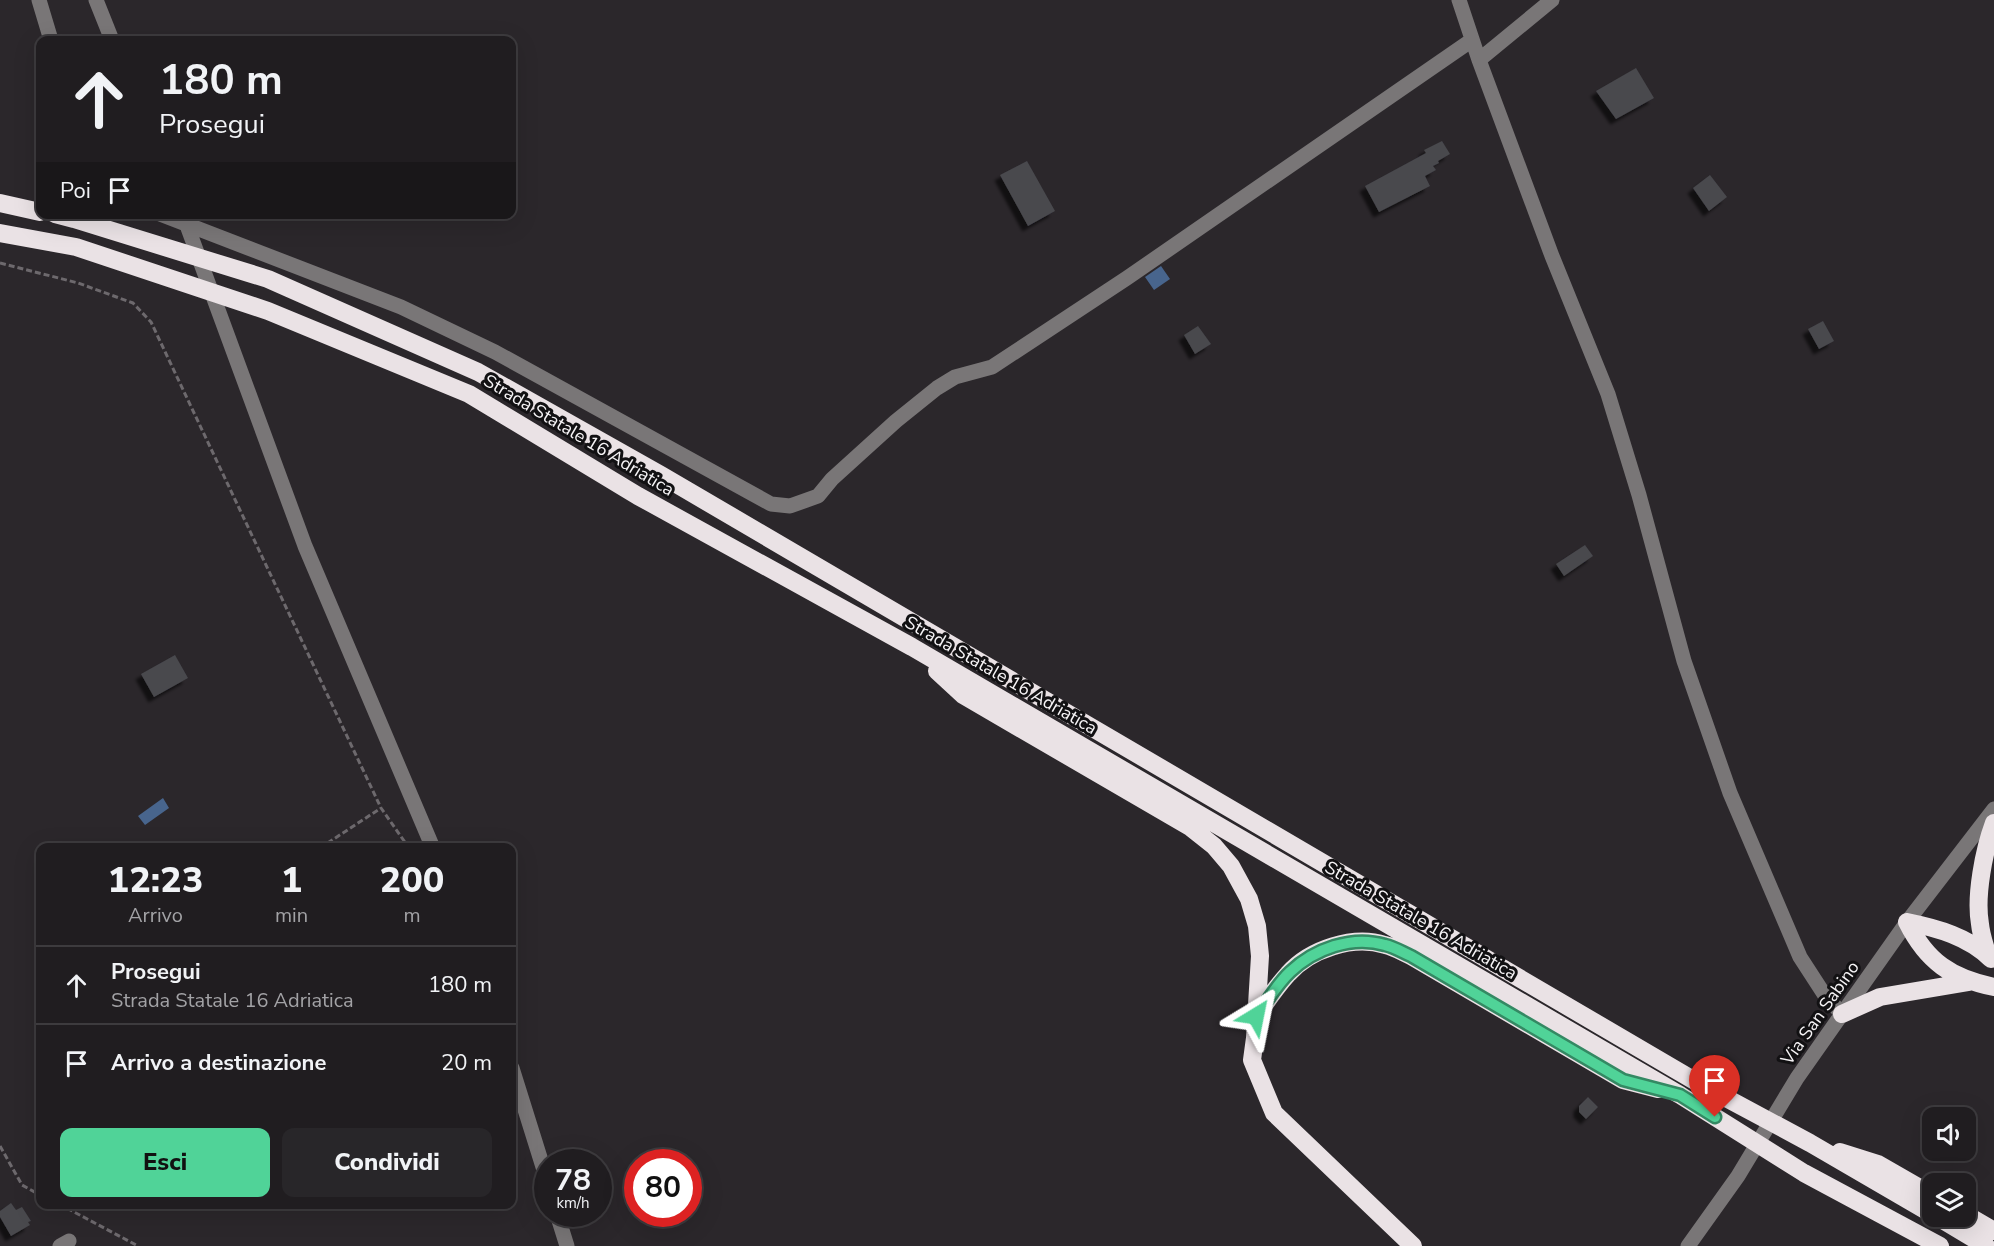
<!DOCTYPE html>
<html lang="it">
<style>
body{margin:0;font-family:"Nunito Sans",sans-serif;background:#282629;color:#f1f3f6;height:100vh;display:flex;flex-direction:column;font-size:22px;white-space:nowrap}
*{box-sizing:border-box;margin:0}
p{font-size:20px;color:#a2a2a5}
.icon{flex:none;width:33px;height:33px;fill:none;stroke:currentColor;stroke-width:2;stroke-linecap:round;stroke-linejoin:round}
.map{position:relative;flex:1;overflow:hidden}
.sheet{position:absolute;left:36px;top:843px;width:480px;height:366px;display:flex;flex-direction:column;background:#201d20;border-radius:12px;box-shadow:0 6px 24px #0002,0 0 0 2px #3d3b3e}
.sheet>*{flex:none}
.banner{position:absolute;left:36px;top:36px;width:480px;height:183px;border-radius:12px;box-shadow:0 6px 24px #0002,0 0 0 2px #3d3b3e;background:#201d20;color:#f1f3f6;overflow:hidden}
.controls{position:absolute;left:1922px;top:1107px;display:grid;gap:12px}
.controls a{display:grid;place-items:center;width:54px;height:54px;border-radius:12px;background:#201d20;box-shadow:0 6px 24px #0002,0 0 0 2px #3d3b3e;font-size:30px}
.speed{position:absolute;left:534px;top:1149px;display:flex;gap:12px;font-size:30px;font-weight:700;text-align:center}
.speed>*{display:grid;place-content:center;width:78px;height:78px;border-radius:50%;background:#201d20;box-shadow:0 6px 24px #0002,0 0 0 2px #3d3b3e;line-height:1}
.speed small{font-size:15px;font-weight:400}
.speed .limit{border:9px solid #d22;background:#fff;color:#111}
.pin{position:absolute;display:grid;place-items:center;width:51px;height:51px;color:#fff;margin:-62px -26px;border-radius:50% 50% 50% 0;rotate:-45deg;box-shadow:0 0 6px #0007}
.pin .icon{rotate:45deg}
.me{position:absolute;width:66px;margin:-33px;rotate:35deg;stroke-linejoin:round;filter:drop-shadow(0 0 4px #0008)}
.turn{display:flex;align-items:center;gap:21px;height:126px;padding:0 24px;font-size:27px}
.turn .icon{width:78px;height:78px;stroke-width:2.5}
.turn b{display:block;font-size:42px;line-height:51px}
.then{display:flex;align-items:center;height:57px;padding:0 24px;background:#0003;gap:12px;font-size:22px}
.eta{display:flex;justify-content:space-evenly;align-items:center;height:102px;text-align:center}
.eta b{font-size:36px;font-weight:800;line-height:42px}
.cta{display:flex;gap:12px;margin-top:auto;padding:12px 24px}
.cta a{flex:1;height:69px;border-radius:12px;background:#50d398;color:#111;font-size:24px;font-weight:800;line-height:69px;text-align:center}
.cta a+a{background:#282629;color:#f1f3f6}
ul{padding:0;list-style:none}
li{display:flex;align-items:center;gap:18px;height:78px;padding:0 24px;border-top:2px solid #3d3b3e}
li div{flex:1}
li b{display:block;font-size:22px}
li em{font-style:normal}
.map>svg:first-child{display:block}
</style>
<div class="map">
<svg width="1994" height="1246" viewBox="0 0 1994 1246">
<defs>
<filter id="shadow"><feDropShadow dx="-5.5" dy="5.5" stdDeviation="1.5" flood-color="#0009"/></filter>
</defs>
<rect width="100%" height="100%" fill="#2b272b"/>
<path fill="#48658d" d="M1161,266l9,13 -16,11 -9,-13z
M163,798l6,10 -24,17 -7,-9z"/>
<path fill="#48484d" filter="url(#shadow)" d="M1636,68l18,30 -38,21 -20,-28z
M1442,141l8,13 -12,7 1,2 -6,3 3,4 -11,6 5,10 -51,26 -14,-26 61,-33 -2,-3z
M1027,161l28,50 -27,15 -28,-51z
M1710,175l17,22 -18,14 -16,-23z
M1823,321l11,20 -15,8 -11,-20z
M1198,326l13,18 -16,10 -11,-19z
M1585,545l8,11 -29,20 -8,-12z
M175,655l13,23 -34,19 -13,-23z
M1588,1097l10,10 -12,12 -7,-7v-6z
M11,1203l5,7 6,-3 9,14 -3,1 2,3 -19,11 -11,-19v-6z"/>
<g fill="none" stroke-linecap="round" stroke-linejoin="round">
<path stroke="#6d696d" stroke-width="3" stroke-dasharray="6 3" stroke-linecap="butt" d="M0,263l78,20 55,20 18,19 230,486 28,40
M320,848l61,-40
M0,1146l22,39 18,10
M59,1204l79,42"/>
<path stroke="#797677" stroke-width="15" d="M39,0l12,40
M96,0l16,40
M1459,0l20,60 73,196 56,138 31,101 45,166 46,132 70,164 24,37 18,20
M1479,60l73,-60
M160,214l241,93 94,45 276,152 19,2 28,-10 14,-17 64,-58 41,-33 18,-11 37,-10 135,-89 345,-238
M185,220l120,326 128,302
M512,1068l36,115
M557,1214l10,32
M60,1246l9,-5
M1688,1246l50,-70 59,-98 45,-64 65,-92 87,-113"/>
<path stroke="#eae2e5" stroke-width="18" d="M0,203l40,9
M55,214l19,5 194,60 210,93 183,103 1039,609 110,59 122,71
M0,233l76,14 192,64 201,83 169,102 274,151 768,448 124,78 136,73
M937,671l26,24 227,132 24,19 17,20 18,33 8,27 3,30 -5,82 -3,22 22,53 139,133
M1907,922c20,40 44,56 87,65
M1907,922c30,6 62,15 84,37
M1988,956c-3,-10 -7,-21 -8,-32 -5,-28 4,-74 14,-101
M1842,1014l38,-17 89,-15
M1257,1015c10,-14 19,-28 31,-41 22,-25 65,-39 97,-29 9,2 17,7 26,11l212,124 35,9
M1840,1152l38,12 54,31
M1965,1214l29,17
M1936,1216l50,30"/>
</g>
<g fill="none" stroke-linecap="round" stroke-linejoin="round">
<defs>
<path id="route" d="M1256,1016c11,-14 21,-32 34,-44 24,-23 62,-37 95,-27 9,2 17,7 26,11l212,124 57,15 35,22"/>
</defs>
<use href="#route" stroke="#348963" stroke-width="15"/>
<use href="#route" stroke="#50d398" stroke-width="10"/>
</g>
<g text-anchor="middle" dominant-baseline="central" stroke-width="6" stroke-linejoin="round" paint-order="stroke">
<g font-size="18" fill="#f6f4f6" stroke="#121113">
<text transform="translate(579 435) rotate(31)">Strada Statale 16 Adriatica</text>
<text transform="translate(1001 675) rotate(30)">Strada Statale 16 Adriatica</text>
<text transform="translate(1421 920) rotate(30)">Strada Statale 16 Adriatica</text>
<text transform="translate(1820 1013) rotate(-55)">Via San Sabino</text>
</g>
</g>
</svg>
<div class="controls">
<a><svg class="icon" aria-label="sound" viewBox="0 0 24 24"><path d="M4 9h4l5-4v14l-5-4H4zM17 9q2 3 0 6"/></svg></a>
<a><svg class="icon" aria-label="layers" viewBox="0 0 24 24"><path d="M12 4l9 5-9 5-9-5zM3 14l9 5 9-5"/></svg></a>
</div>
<div class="speed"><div>78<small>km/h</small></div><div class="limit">80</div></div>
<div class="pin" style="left:1715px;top:1117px;background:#d93025"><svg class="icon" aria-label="arrive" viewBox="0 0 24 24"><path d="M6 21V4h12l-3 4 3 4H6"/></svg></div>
<svg class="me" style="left:1256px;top:1016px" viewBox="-20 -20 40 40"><path d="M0-17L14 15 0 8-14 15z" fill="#50d398" stroke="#fff" stroke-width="4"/></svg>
<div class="banner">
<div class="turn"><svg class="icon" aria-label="ahead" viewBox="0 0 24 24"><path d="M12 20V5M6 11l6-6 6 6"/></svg><div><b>180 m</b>Prosegui</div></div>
<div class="then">Poi<svg class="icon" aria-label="arrive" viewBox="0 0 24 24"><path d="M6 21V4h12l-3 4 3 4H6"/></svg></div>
</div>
<section class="sheet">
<div class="eta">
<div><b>12:23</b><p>Arrivo</p></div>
<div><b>1</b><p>min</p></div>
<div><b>200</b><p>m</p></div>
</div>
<ul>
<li><svg class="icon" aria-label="ahead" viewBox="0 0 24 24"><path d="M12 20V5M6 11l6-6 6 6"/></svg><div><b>Prosegui</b><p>Strada Statale 16 Adriatica</p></div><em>180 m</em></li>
<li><svg class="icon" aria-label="arrive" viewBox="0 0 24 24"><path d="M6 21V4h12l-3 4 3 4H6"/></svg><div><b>Arrivo a destinazione</b></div><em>20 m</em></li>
</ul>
<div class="cta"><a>Esci</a><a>Condividi</a></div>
</section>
</div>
